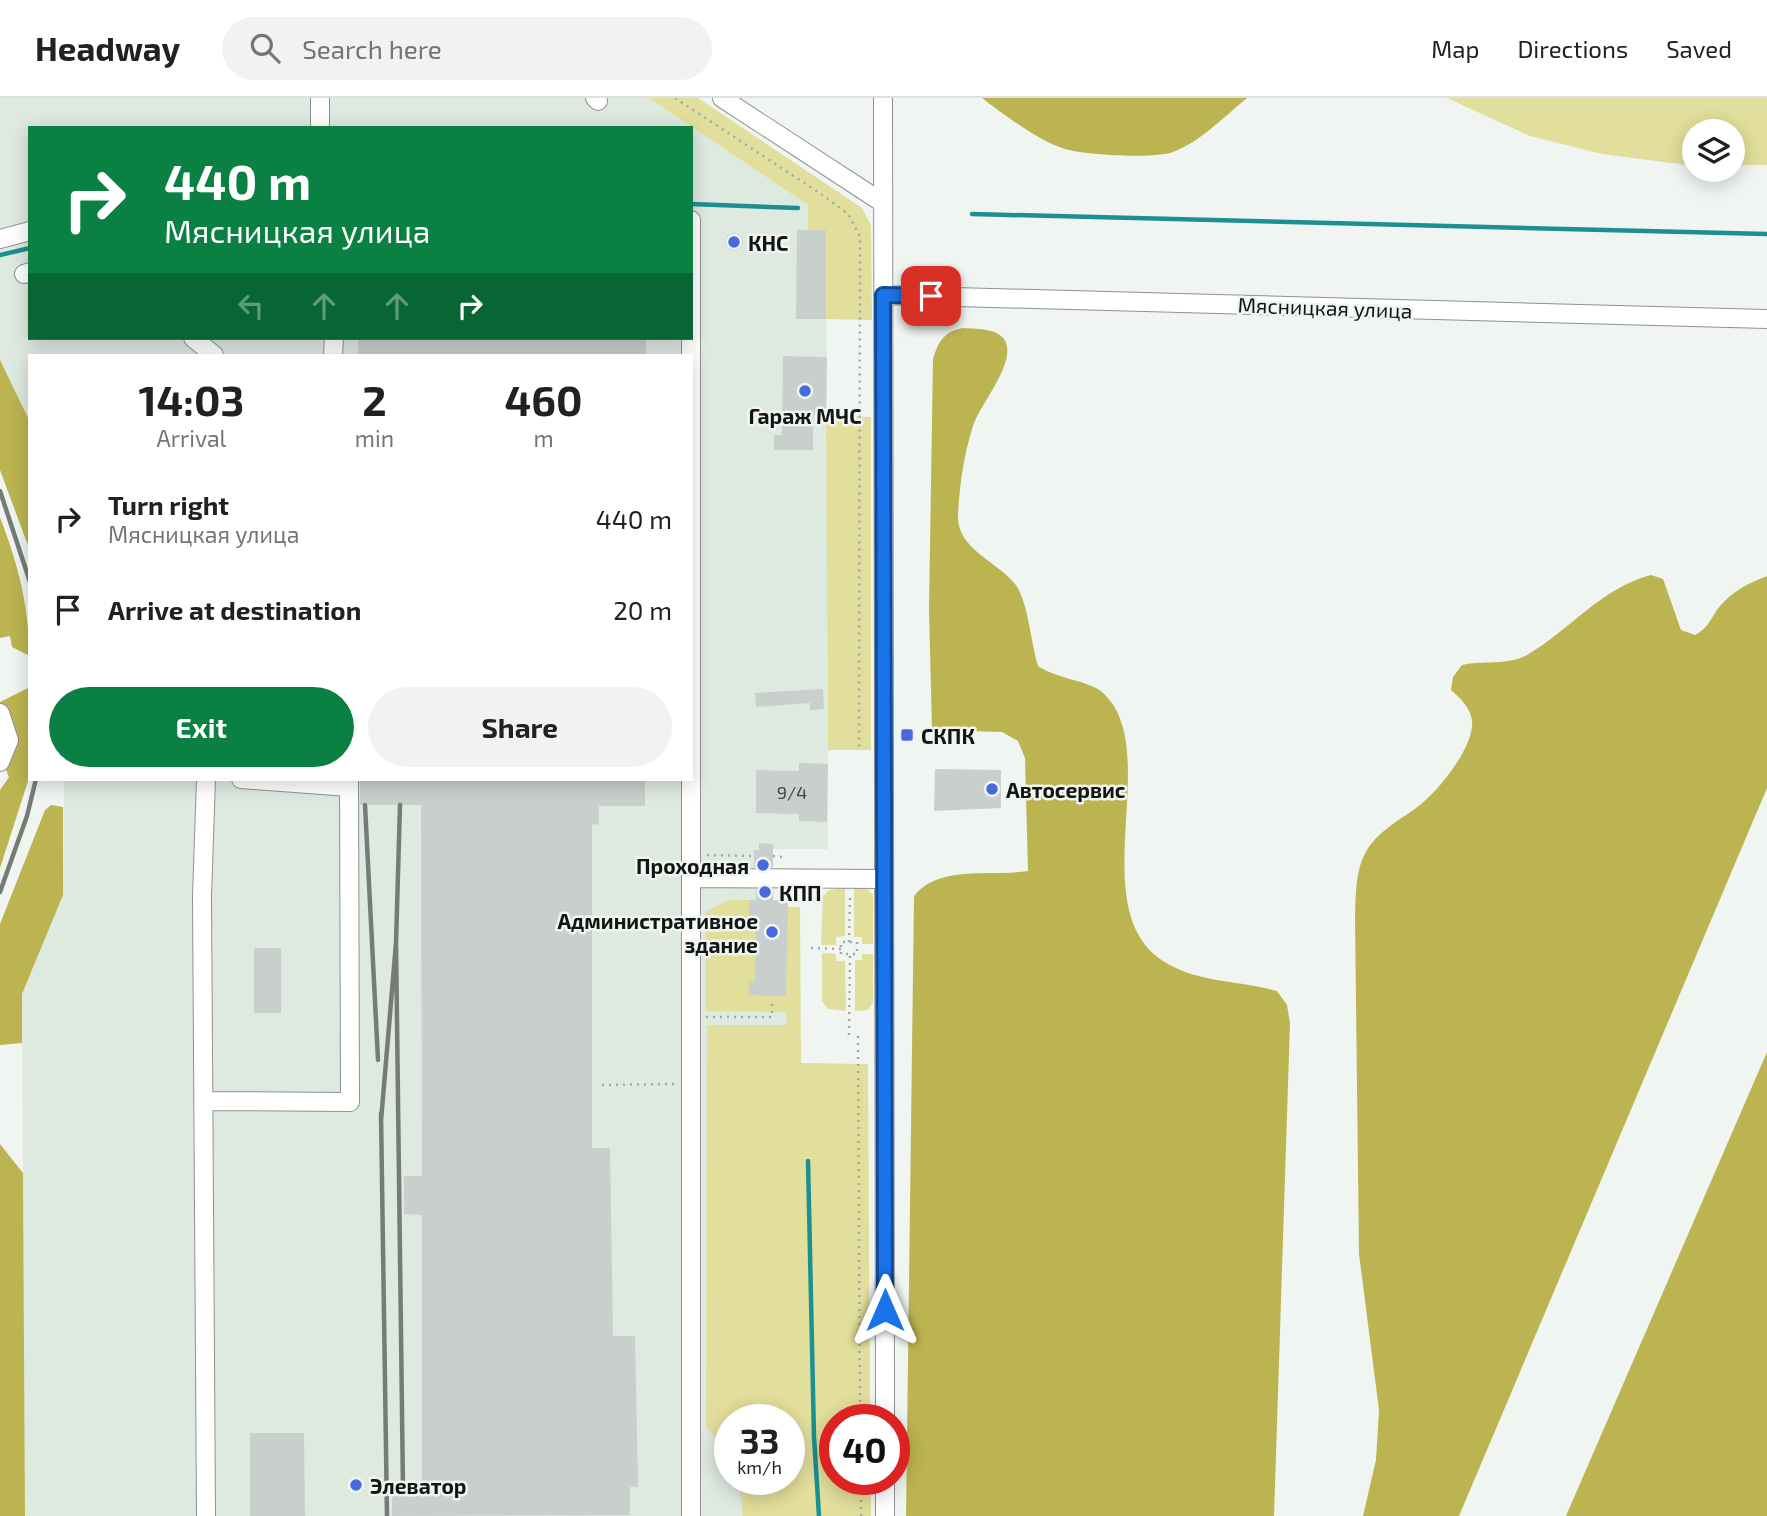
<!DOCTYPE html>
<meta charset="utf-8">
<style>
body{margin:0;font-family:"Exo 2",sans-serif;background:#f2f2f2;color:#202124;height:100vh;display:flex;flex-direction:column;font-size:26px;white-space:nowrap}
*{box-sizing:border-box;margin:0}
p{font-size:23px;color:#757577}
.icon{flex:none;width:38px;height:38px;fill:none;stroke:currentColor;stroke-width:2;stroke-linecap:round;stroke-linejoin:round}
.map{position:relative;flex:1;overflow:hidden}
.drawer{position:absolute;left:28px;top:256px;width:665px;height:427px;display:flex;flex-direction:column;background:#fff;border-radius:0px;box-shadow:0 4px 18px #0003}
.drawer>*{flex:none}
.guide{position:absolute;left:28px;top:28px;width:665px;height:214px;border-radius:0px;box-shadow:0 4px 18px #0003;background:#0b8043;color:#fff;overflow:hidden}
.buttons{position:absolute;left:1682px;top:21px;display:grid;gap:14px}
.buttons a{display:grid;place-items:center;width:63px;height:63px;border-radius:50%;background:#fff;box-shadow:0 4px 18px #0003;font-size:35px}
.speed{position:absolute;left:714px;top:1306px;display:flex;gap:14px;font-size:35px;font-weight:700;text-align:center}
.speed>*{display:grid;place-content:center;width:91px;height:91px;border-radius:50%;background:#fff;box-shadow:0 4px 18px #0003;line-height:1}
.speed small{font-size:18px;font-weight:400}
.speed .limit{border:10px solid #d22;background:#fff;color:#111}
.pin{position:absolute;display:grid;place-items:center;width:60px;height:60px;color:#fff;margin:-30px;border-radius:14px;box-shadow:0 4px 10px #0006}
.me{position:absolute;width:77px;margin:-38px;rotate:0deg;stroke-linejoin:round;filter:drop-shadow(0 0 5px #0008)}
.turn{display:flex;align-items:center;gap:24px;height:147px;padding:0 21px;font-size:32px}
.turn .icon{width:91px;height:91px;stroke-width:2.5}
.turn b{display:block;font-size:49px;line-height:60px}
.lanes{display:flex;align-items:center;height:66px;padding:0 21px;background:#0003;justify-content:center;gap:35px;direction:ltr}
.lanes .off{opacity:.35}
.eta{display:flex;justify-content:space-evenly;align-items:center;height:119px;text-align:center}
.eta b{font-size:42px;font-weight:700;line-height:49px}
.action{display:flex;gap:14px;margin-top:auto;padding:14px 21px}
.action a{flex:1;height:80px;border-radius:42px;background:#0b8043;color:#fff;font-size:28px;font-weight:700;line-height:80px;text-align:center}
.action a+a{background:#f2f2f2;color:#202124}
ul{padding:0;list-style:none}
li{display:flex;align-items:center;gap:21px;height:91px;padding:0 21px}
li div{flex:1}
li b{display:block;font-size:26px}
li em{font-style:normal}
header{display:flex;align-items:center;gap:42px;box-sizing:border-box;height:98px;padding:0 35px;background:#fff;border-bottom:2px solid #e0e0e0}
header strong{font-size:33px}
nav{display:flex;gap:38px;margin-inline-start:auto;font-size:24px}
.search{width:490px;height:63px;background:#f2f2f2;display:flex;align-items:center;gap:18px;box-sizing:border-box;padding:0 24px;border-radius:38px;color:#757577;font-size:26px}
.map>svg:first-child{display:block}
</style>
<header>
<strong>Headway</strong>
<div class="search"><svg class="icon" aria-label="search" viewBox="0 0 24 24"><circle cx="10" cy="10" r="6"/><path d="M15 15l6 6"/></svg>Search here</div>
<nav><a>Map</a><a>Directions</a><a>Saved</a></nav>
</header>
<div class="map">
<svg width="1767" height="1418" viewBox="0 0 1767 1418">
<rect width="100%" height="100%" fill="#f0f5f1"/>
<path fill="#dee9e0" fill-rule="evenodd" d="M0,0h649l159,107 18,25 2,619h-55v51h15l-1,125 -57,394v60h54l-1,37h-758l-3,-522 41,-99 1,-116h627v-424h-661v67l-30,-62zM30,30h661v210h-661z"/>
<path fill="#e2de9b" d="M649,0h49l164,110 9,17 1,95 -46,-1v-88l-18,-1v-25z
M1447,0h320v67h-34l-1,-34h-38v34h-7l-85,-11 -72,-18z
M826,318l45,1v333h-43z
M845,790v48l-9,1v8h-15l2,-49 6,-6z
M854,790h13l6,7v49h-11v-7h-8z
M729,802h20v15l7,1 30,80 1,-89h13l1,156 67,1 2,355h-35v60h36v37h-128l-4,-37h50v-60h-59v36l-24,-28 1,-402h80l-1,-13 -80,-1 -1,-99z
M822,855l14,1v7h9l1,50 -18,-2 -6,-8z
M862,856h11v48l-5,8 -13,1v-51h7z"/>
<path fill="#bcb450" d="M982,0h265c-22,18 -47,44 -74,54 -19,7 -88,3 -108,-3 -25,-7 -62,-35 -83,-51z
M963,230c12,1 33,0 41,11 15,21 -24,65 -31,87 -9,27 -14,62 -15,90 -1,33 40,46 57,68 13,16 16,60 23,82 19,13 52,15 64,26 63,55 -19,212 58,267 34,24 78,21 117,32l10,14 3,18 -16,493h-368l8,-620c25,-32 77,-19 114,-25l-3,-113 -7,-17 -16,-9 -70,-2 -3,-121 4,-250c6,-19 11,-27 30,-31z
M0,262l30,62v129l-30,-81z
M0,419c23,61 30,97 30,161l-2,-23 -16,-8 -2,-11 -10,2z
M1651,477l12,4 18,51 14,5c14,-7 16,-18 25,-29 13,-15 29,-23 47,-30v212l-308,728h-96l13,-56 3,-50 -20,-156 -4,-336c1,-22 0,-49 12,-68 12,-20 35,-31 53,-45 19,-15 55,-59 52,-85 -2,-13 -12,-22 -21,-30l2,-13 9,-12c21,-5 45,1 65,-10 43,-25 74,-67 124,-80z
M30,589v88l-30,93v-78l9,-13 -6,-14 11,-26 -14,-35z
M51,707l12,2v88l-41,99v49l-22,2v-121l45,-114z
M1767,954v464h-201z
M0,1046l23,29 2,343h-25z"/>
<g fill="none" stroke-linecap="round" stroke-linejoin="round">
<path stroke="#1b8f91" stroke-width="4.5" d="M691,106l107,4
M972,116l795,20
M0,157l30,-7
M808,1063l6,276 5,79"/>
</g>
<path fill="#c9cfcd" d="M797,132h29v89h-30z
M725 144a9 9 0 1 1 18 0a9 9 0 1 1-18 0Z
M358,240h288v17h-288z
M783,258l44,1 -1,59 -13,-1v35h-39v-15h8z
M823,591l1,20 -14,1v-7l-54,4 -1,-14z
M799,665l29,1 -1,58 -28,-1v-7l-43,-1v-43l43,1z
M935,671l66,1v38l-67,3z
M360,681h285v27h-46v19l-7,-1v324h18l3,188h22l3,151h-8v28l-238,1v-26l30,-1v-274l-18,-1v-38h18l-1,-371h-61z
M759,745l14,1v23h-19v-17h5z
M756,792h18l-1,10h15l-2,96 -37,-1v-14h6l1,-65h-7v-16h7z
M254,850h27v65h-27z
M250,1335h54l1,83h-55z"/>
<g fill="none" stroke-linecap="round" stroke-linejoin="round">
<defs>
<path id="minor" d="M595,0l3,3
M722,0l161,105
M883,0l2,1321
M320,30v-30
M0,141l30,-8
M24,176l6,-2
M883,197l884,24
M193,240l21,17
M333,257l1,-17
M0,615l9,27 -9,22
M206,681l-4,117 4,620
M241,681l108,8
M692,780l192,1
M203,1003l147,1 -1,-323
M885,1381v37
M691,1418v-1296"/>
</defs>
<use href="#minor" stroke="#8e928f" stroke-width="20"/>
<path stroke="#a4a8a5" stroke-width="2.5" stroke-dasharray="2 5" stroke-linecap="butt" d="M675,0l146,96 27,20 12,22 -1,514
M707,757l47,1
M773,758l10,1v4
M849,844l1,-46
M811,850l30,1
M706,919h66v-18
M849,937l1,-81h7v-12h-16v12h9
M858,938l2,383
M602,987l73,-1
M861,1381v37"/>
<use href="#minor" stroke="#fff" stroke-width="18"/>
<path stroke="#777b78" stroke-width="4.5" d="M0,393l30,91
M365,707l13,255
M0,794l27,-76 9,-37
M396,845l4,-138
M381,1015l6,403
M381,1023l15,-178 7,547"/>
</g>
<g fill="none" stroke-linecap="round" stroke-linejoin="round">
<defs>
<path id="route" d="M885,1212l-2,-1015 48,1"/>
</defs>
<use href="#route" stroke="#114b97" stroke-width="18"/>
<use href="#route" stroke="#1a73e8" stroke-width="12"/>
</g>
<g fill="#456bde" stroke="#f0f5f1" stroke-width="2.5">
<circle cx="734" cy="144" r="7"/>
<circle cx="805" cy="293" r="7"/>
<rect x="900" y="630" width="14" height="14" rx="3.5"/>
<circle cx="992" cy="691" r="7"/>
<circle cx="763" cy="767" r="7"/>
<circle cx="765" cy="794" r="7"/>
<circle cx="772" cy="834" r="7"/>
<circle cx="356" cy="1387" r="7"/>
</g>
<g text-anchor="middle" dominant-baseline="central" stroke-width="5" stroke-linejoin="round" paint-order="stroke">
<g font-size="18" fill="#404442">
<text x="792" y="694">9/4</text>
</g>
<g font-size="21" font-weight="bold" fill="#131513" stroke="#f0f5f1" text-anchor="start">
<text x="748" y="144">КНС</text>
<text x="805" y="317" text-anchor="middle">Гараж МЧС</text>
<text x="921" y="637">СКПК</text>
<text x="1006" y="691">Автосервис</text>
<text x="749" y="767" text-anchor="end">Проходная</text>
<text x="779" y="794">КПП</text>
<text x="758" y="822" text-anchor="end">Административное<tspan x="758" dy="24">здание</tspan></text>
<text x="370" y="1387">Элеватор</text>
</g>
<g font-size="21" fill="#131513" stroke="#f0f5f1">
<text transform="translate(1325 209) rotate(2)">Мясницкая улица</text>
</g>
</g>
</svg>
<div class="buttons">
<a><svg class="icon" aria-label="layers" viewBox="0 0 24 24"><path d="M12 4l9 5-9 5-9-5zM3 14l9 5 9-5"/></svg></a>
</div>
<div class="speed"><div>33<small>km/h</small></div><div class="limit">40</div></div>
<div class="pin" style="left:931px;top:198px;background:#d93025"><svg class="icon" aria-label="arrive" viewBox="0 0 24 24"><path d="M6 21V4h12l-3 4 3 4H6"/></svg></div>
<svg class="me" style="left:885px;top:1212px" viewBox="-20 -20 40 40"><path d="M0-17L14 15 0 8-14 15z" fill="#1a73e8" stroke="#fff" stroke-width="4"/></svg>
<div class="guide">
<div class="turn"><svg class="icon" aria-label="right" viewBox="0 0 24 24"><path d="M7 20v-9h11M14 6l5 5-5 5"/></svg><div><b>440 m</b>Мясницкая улица</div></div>
<div class="lanes"><svg class="icon off" aria-label="left" viewBox="0 0 24 24"><path d="M17 20v-9H6M10 6l-5 5 5 5"/></svg><svg class="icon off" aria-label="ahead" viewBox="0 0 24 24"><path d="M12 20V5M6 11l6-6 6 6"/></svg><svg class="icon off" aria-label="ahead" viewBox="0 0 24 24"><path d="M12 20V5M6 11l6-6 6 6"/></svg><svg class="icon" aria-label="right" viewBox="0 0 24 24"><path d="M7 20v-9h11M14 6l5 5-5 5"/></svg></div>
</div>
<section class="drawer">
<div class="eta">
<div><b>14:03</b><p>Arrival</p></div>
<div><b>2</b><p>min</p></div>
<div><b>460</b><p>m</p></div>
</div>
<ul>
<li><svg class="icon" aria-label="right" viewBox="0 0 24 24"><path d="M7 20v-9h11M14 6l5 5-5 5"/></svg><div><b>Turn right</b><p>Мясницкая улица</p></div><em>440 m</em></li>
<li><svg class="icon" aria-label="arrive" viewBox="0 0 24 24"><path d="M6 21V4h12l-3 4 3 4H6"/></svg><div><b>Arrive at destination</b></div><em>20 m</em></li>
</ul>
<div class="action"><a>Exit</a><a>Share</a></div>
</section>
</div>
